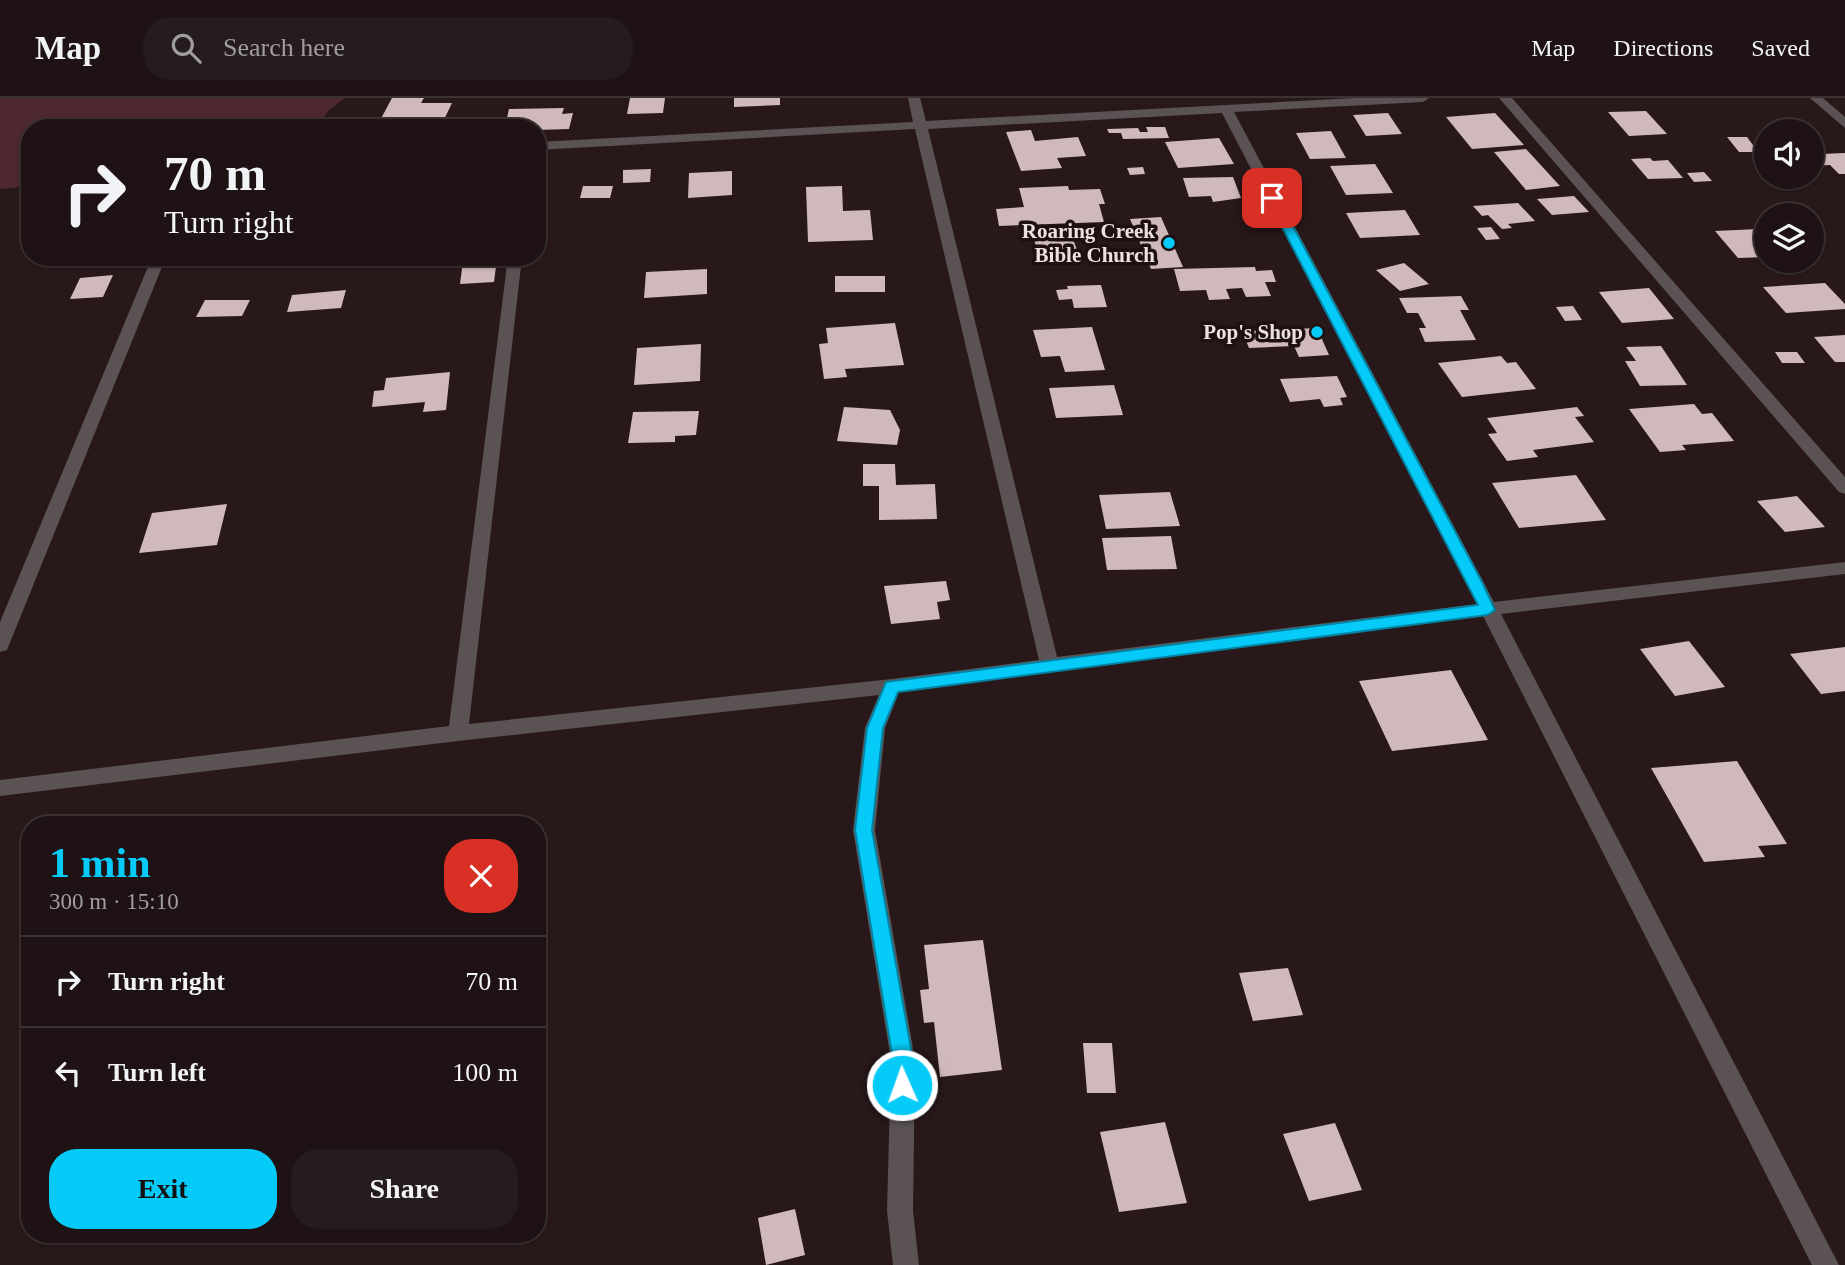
<!DOCTYPE html>
<meta charset="utf-8">
<style>
body{margin:0;font-family:"Times New Roman",serif;background:#261b1d;color:#f1f3f6;height:100vh;display:flex;flex-direction:column;font-size:26px;white-space:nowrap}
*{box-sizing:border-box;margin:0}
p{font-size:23px;color:#a19ea0}
.icon{flex:none;width:38px;height:38px;fill:none;stroke:currentColor;stroke-width:2;stroke-linecap:round;stroke-linejoin:round}
.map{position:relative;flex:1;overflow:hidden}
.drawer{position:absolute;left:21px;top:718px;width:525px;height:427px;display:flex;flex-direction:column;background:#1e1214;border-radius:28px;box-shadow:0 2px 5px #0004,0 0 0 2px #3c3234}
.drawer>*{flex:none}
.hud{position:absolute;left:21px;top:21px;width:525px;height:147px;border-radius:28px;box-shadow:0 2px 5px #0004,0 0 0 2px #3c3234;background:#1e1214;color:#f1f3f6;overflow:hidden}
.controls{position:absolute;left:1754px;top:21px;display:grid;gap:14px}
.controls a{display:grid;place-items:center;width:70px;height:70px;border-radius:50%;background:#1e1214;box-shadow:0 2px 5px #0004,0 0 0 2px #3c3234;font-size:35px}
.pin{position:absolute;display:grid;place-items:center;width:60px;height:60px;color:#fff;margin:-30px;border-radius:14px;box-shadow:0 4px 10px #0006}
.me{position:absolute;width:77px;margin:-38px;rotate:358deg;stroke-linejoin:round;filter:drop-shadow(0 0 5px #0008)}
.turn{display:flex;align-items:center;gap:24px;height:147px;padding:0 28px;font-size:32px}
.turn .icon{width:91px;height:91px;stroke-width:2.5}
.turn b{display:block;font-size:49px;line-height:60px}
.round{display:grid;place-items:center;flex:none;width:74px;height:74px;border-radius:28px;background:#261b1d}
.overview{display:flex;align-items:center;justify-content:space-between;height:119px;padding:0 28px}
h1{font-size:42px;font-weight:700;line-height:52px;color:#06cbf9}
.button{display:flex;gap:14px;margin-top:auto;padding:14px 28px}
.button a{flex:1;height:80px;border-radius:28px;background:#06cbf9;color:#111;font-size:28px;font-weight:700;line-height:80px;text-align:center}
.button a+a{background:#261b1d;color:#f1f3f6}
ul{padding:0;list-style:none}
li{display:flex;align-items:center;gap:21px;height:91px;padding:0 28px;border-top:2px solid #3c3234}
li div{flex:1}
li b{display:block;font-size:26px}
li em{font-style:normal}
header{display:flex;align-items:center;gap:42px;box-sizing:border-box;height:98px;padding:0 35px;background:#1e1214;border-bottom:2px solid #3c3234}
header strong{font-size:33px}
nav{display:flex;gap:38px;margin-inline-start:auto;font-size:24px}
.search{width:490px;height:63px;background:#261b1d;display:flex;align-items:center;gap:18px;box-sizing:border-box;padding:0 24px;border-radius:28px;color:#a19ea0;font-size:26px}
.map>svg:first-child{display:block}
</style>
<header>
<strong>Map</strong>
<div class="search"><svg class="icon" aria-label="search" viewBox="0 0 24 24"><circle cx="10" cy="10" r="6"/><path d="M15 15l6 6"/></svg>Search here</div>
<nav><a>Map</a><a>Directions</a><a>Saved</a></nav>
</header>
<div class="map">
<svg width="1845" height="1167" viewBox="0 0 1845 1167">
<rect width="100%" height="100%" fill="#28181a"/>
<path fill="#4d282e" d="M0,0h345l-16,12 -13,18h-286v58l-30,3z"/>
<path fill="#cfb9bb" d="M392,0h32l-3,5h31l-12,25 -63,-2z
M630,0h35l-2,15 -36,1z
M734,0h46v7l-46,2z
M564,10l-2,6 11,-1 -4,16 -32,1 -18,-2 1,-7 -14,1 3,-13z
M1646,13l21,23 -38,2 -21,-24z
M1388,15l14,21 -36,2 -13,-21z
M1495,15l29,32 -52,4 -26,-32z
M1146,29h19l4,11 -46,1 -2,-6h-12l-2,-4 31,-1 2,4h8z
M1031,32l4,11 43,-4 8,19 -29,2 5,10 -41,3 -15,-39z
M1331,33l15,27 -36,1 -14,-26z
M1727,39h20l11,15h-19z
M1219,40l15,26 -56,4 -13,-26z
M1811,47l10,9 24,-1v21h-6l-9,-9 -19,1z
M1526,51l34,37 -34,4 -32,-38z
M1650,60l3,3 15,-1 15,18 -35,1 -17,-20z
M1375,66l18,29 -47,2 -16,-29z
M1143,69l2,7 -15,1 -3,-7z
M651,71l-1,13 -27,1v-13z
M732,73v24l-44,3 1,-25z
M1704,74l8,9 -18,1 -7,-9z
M1233,79l8,21 -28,4 -2,-6 -22,1 -6,-19z
M583,88h30l-3,12h-30z
M842,88l1,25 27,-1 3,30 -65,2 -2,-55z
M1068,88l1,4 31,-1 5,15h-6l5,18 -105,4 -3,-17 28,-2 -5,-19z
M1574,98l15,16 -37,3 -15,-16z
M1518,105l17,18 -27,3 4,4 -10,1 -14,-14 -6,1 -9,-10z
M1405,112l15,25 -60,3 -14,-25z
M1161,119l22,50 -32,2 -21,-50z
M1491,129l9,12 -14,1 -9,-12z
M1758,131l8,8v20l-28,1 -23,-27z
M1070,133l7,19 -39,3 -6,-20z
M497,161l-3,23 -34,2 3,-23z
M1404,165l25,21 -29,7 -24,-21z
M1255,169l1,4 16,-1 4,12h-11l6,14 -25,1 -4,-9 -16,1 4,10 -21,1 -3,-10 -26,1 -6,-22z
M707,171v25l-63,4 2,-26z
M113,177l-10,22 -33,2 10,-21z
M835,178h50v16h-50z
M1825,185l20,21v5l-59,4 -23,-26z
M1101,187l6,22 -33,1 -2,-9 -13,1 -3,-10 12,-1 -1,-3z
M1649,190l25,31 -52,4 -23,-31z
M346,192l-5,18 -54,4 5,-17z
M1461,198l8,14h-9l16,30 -51,2 -6,-14h7l-8,-15h-11l-8,-15z
M205,202h45l-8,16 -46,1z
M1573,208l9,14 -17,1 -9,-14z
M895,225l9,42 -59,4 2,8 -23,2 -5,-35 9,-1 -2,-15z
M1092,229l13,43 -40,2 -5,-16 -19,1 -8,-27z
M1317,230l12,27 -30,2 -5,-11 -45,2 -7,-17z
M1845,237v27h-10l-21,-25z
M701,246l-1,37 -66,4 3,-37z
M1661,248l26,39 -47,1 -15,-25h11l-10,-14z
M1775,254h22l8,11h-23z
M1501,258l6,7 9,-1 20,27 -74,8 -24,-34z
M450,274l-4,38 -23,2 2,-10 -53,5 2,-16 10,-1 2,-12z
M1337,278l10,21 -7,1 3,7 -19,2 -4,-8 -30,3 -10,-23z
M1114,287l9,30 -67,3 -7,-30z
M1694,306l8,10 10,-1 22,28 -52,4 4,5 -26,2 -31,-43z
M844,309l46,3 10,20 -3,15 -60,-4z
M1577,309l7,9 -9,1 19,25 -61,8 5,7 -31,4 -19,-27 9,-1 -10,-15z
M699,313l-3,24 -21,1v6l-47,1 5,-31z
M863,366h32l1,21 39,-1 2,35 -58,1v-34h-16z
M1576,377l30,45 -87,8 -27,-45z
M1170,394l10,34 -74,3 -7,-34z
M1797,398l28,31 -40,5 -28,-31z
M227,406l-10,41 -78,8 13,-40z
M1171,438l6,33 -70,1 -5,-32z
M946,483l4,19 -13,2 3,17 -49,5 -7,-38z
M1689,543l36,46 -50,9 -35,-47z
M1845,549v44l-24,3 -31,-40z
M1451,572l37,70 -96,11 -33,-70z
M1737,663l50,83 -29,2 7,11 -61,5 -53,-94z
M983,842l19,130 -62,7 -6,-55 -10,1 -4,-33 9,-1 -5,-44z
M1288,870l15,47 -50,6 -14,-48z
M1083,945h29l4,50h-29z
M1165,1024l22,81 -68,9 -19,-80z
M1335,1025l27,67 -53,11 -26,-67z
M795,1111l10,46 -39,10 -8,-47z"/>
<g fill="none" stroke-linecap="round" stroke-linejoin="round">
<path fill="#5a5253" fill-rule="evenodd" d="M908,0h12l6,23 429,-23h74l-6,4 -189,10 260,490 351,-40v12l-344,40 338,651h-27l-329,-649 -584,76 -14,36 -10,102 40,230 -2,151 6,54h-26l-6,-54 4,-151 -38,-230 12,-102 14,-33 -421,46 -458,55v-16l449,-54 59,-469h14l-53,467 423,-45 147,-19 -124,-531 -378,21v-8l376,-20zM1222,15l255,491 -420,53 -129,-528z
M1499,0h13l333,379v17l-6,-2z
M1810,0h13l22,19v11z
M152,159h14l-157,388 -2,5 -7,2v-30z"/>
</g>
<path fill="#06cbf9" stroke="#0484a2" stroke-width="2" d="M1272,96l6,4 205,386 12,26 -8,5 -589,77 -15,36 -11,102 41,230 -1,25 -2,7 -8,2 -7,-2 -3,-7 1,-25 -38,-230 12,-102 19,-46 592,-77 -211,-407z"/>
<g fill="#06cbf9" stroke="#1e0f11" stroke-width="2.5">
<circle cx="1169" cy="145" r="7"/>
<circle cx="1317" cy="234" r="7"/>
</g>
<g text-anchor="middle" dominant-baseline="central" stroke-width="7" stroke-linejoin="round" paint-order="stroke">
<g font-size="21" font-weight="bold" fill="#ece1e2" stroke="#1e0f11" text-anchor="end">
<text x="1155" y="133">Roaring Creek<tspan x="1155" dy="24">Bible Church</tspan></text>
<text x="1303" y="234">Pop's Shop</text>
</g>
</g>
</svg>
<div class="controls">
<a><svg class="icon" aria-label="sound" viewBox="0 0 24 24"><path d="M4 9h4l5-4v14l-5-4H4zM17 9q2 3 0 6"/></svg></a>
<a><svg class="icon" aria-label="layers" viewBox="0 0 24 24"><path d="M12 4l9 5-9 5-9-5zM3 14l9 5 9-5"/></svg></a>
</div>
<div class="pin" style="left:1272px;top:100px;background:#d93025"><svg class="icon" aria-label="arrive" viewBox="0 0 24 24"><path d="M6 21V4h12l-3 4 3 4H6"/></svg></div>
<svg class="me" style="left:902px;top:987px" viewBox="-20 -20 40 40"><circle r="17" fill="#06cbf9" stroke="#fff" stroke-width="3"/><path d="M0-11L8 9 0 5-8 9z" fill="#fff"/></svg>
<div class="hud">
<div class="turn"><svg class="icon" aria-label="right" viewBox="0 0 24 24"><path d="M7 20v-9h11M14 6l5 5-5 5"/></svg><div><b>70 m</b>Turn right</div></div>
</div>
<section class="drawer">
<div class="overview"><div><h1>1 min</h1><p>300 m · 15:10</p></div><a class="round" style="background:#d93025;color:#fff"><svg class="icon" aria-label="close" viewBox="0 0 24 24"><path d="M6 6l12 12M18 6L6 18"/></svg></a></div>
<ul>
<li><svg class="icon" aria-label="right" viewBox="0 0 24 24"><path d="M7 20v-9h11M14 6l5 5-5 5"/></svg><div><b>Turn right</b></div><em>70 m</em></li>
<li><svg class="icon" aria-label="left" viewBox="0 0 24 24"><path d="M17 20v-9H6M10 6l-5 5 5 5"/></svg><div><b>Turn left</b></div><em>100 m</em></li>
</ul>
<div class="button"><a>Exit</a><a>Share</a></div>
</section>
</div>
